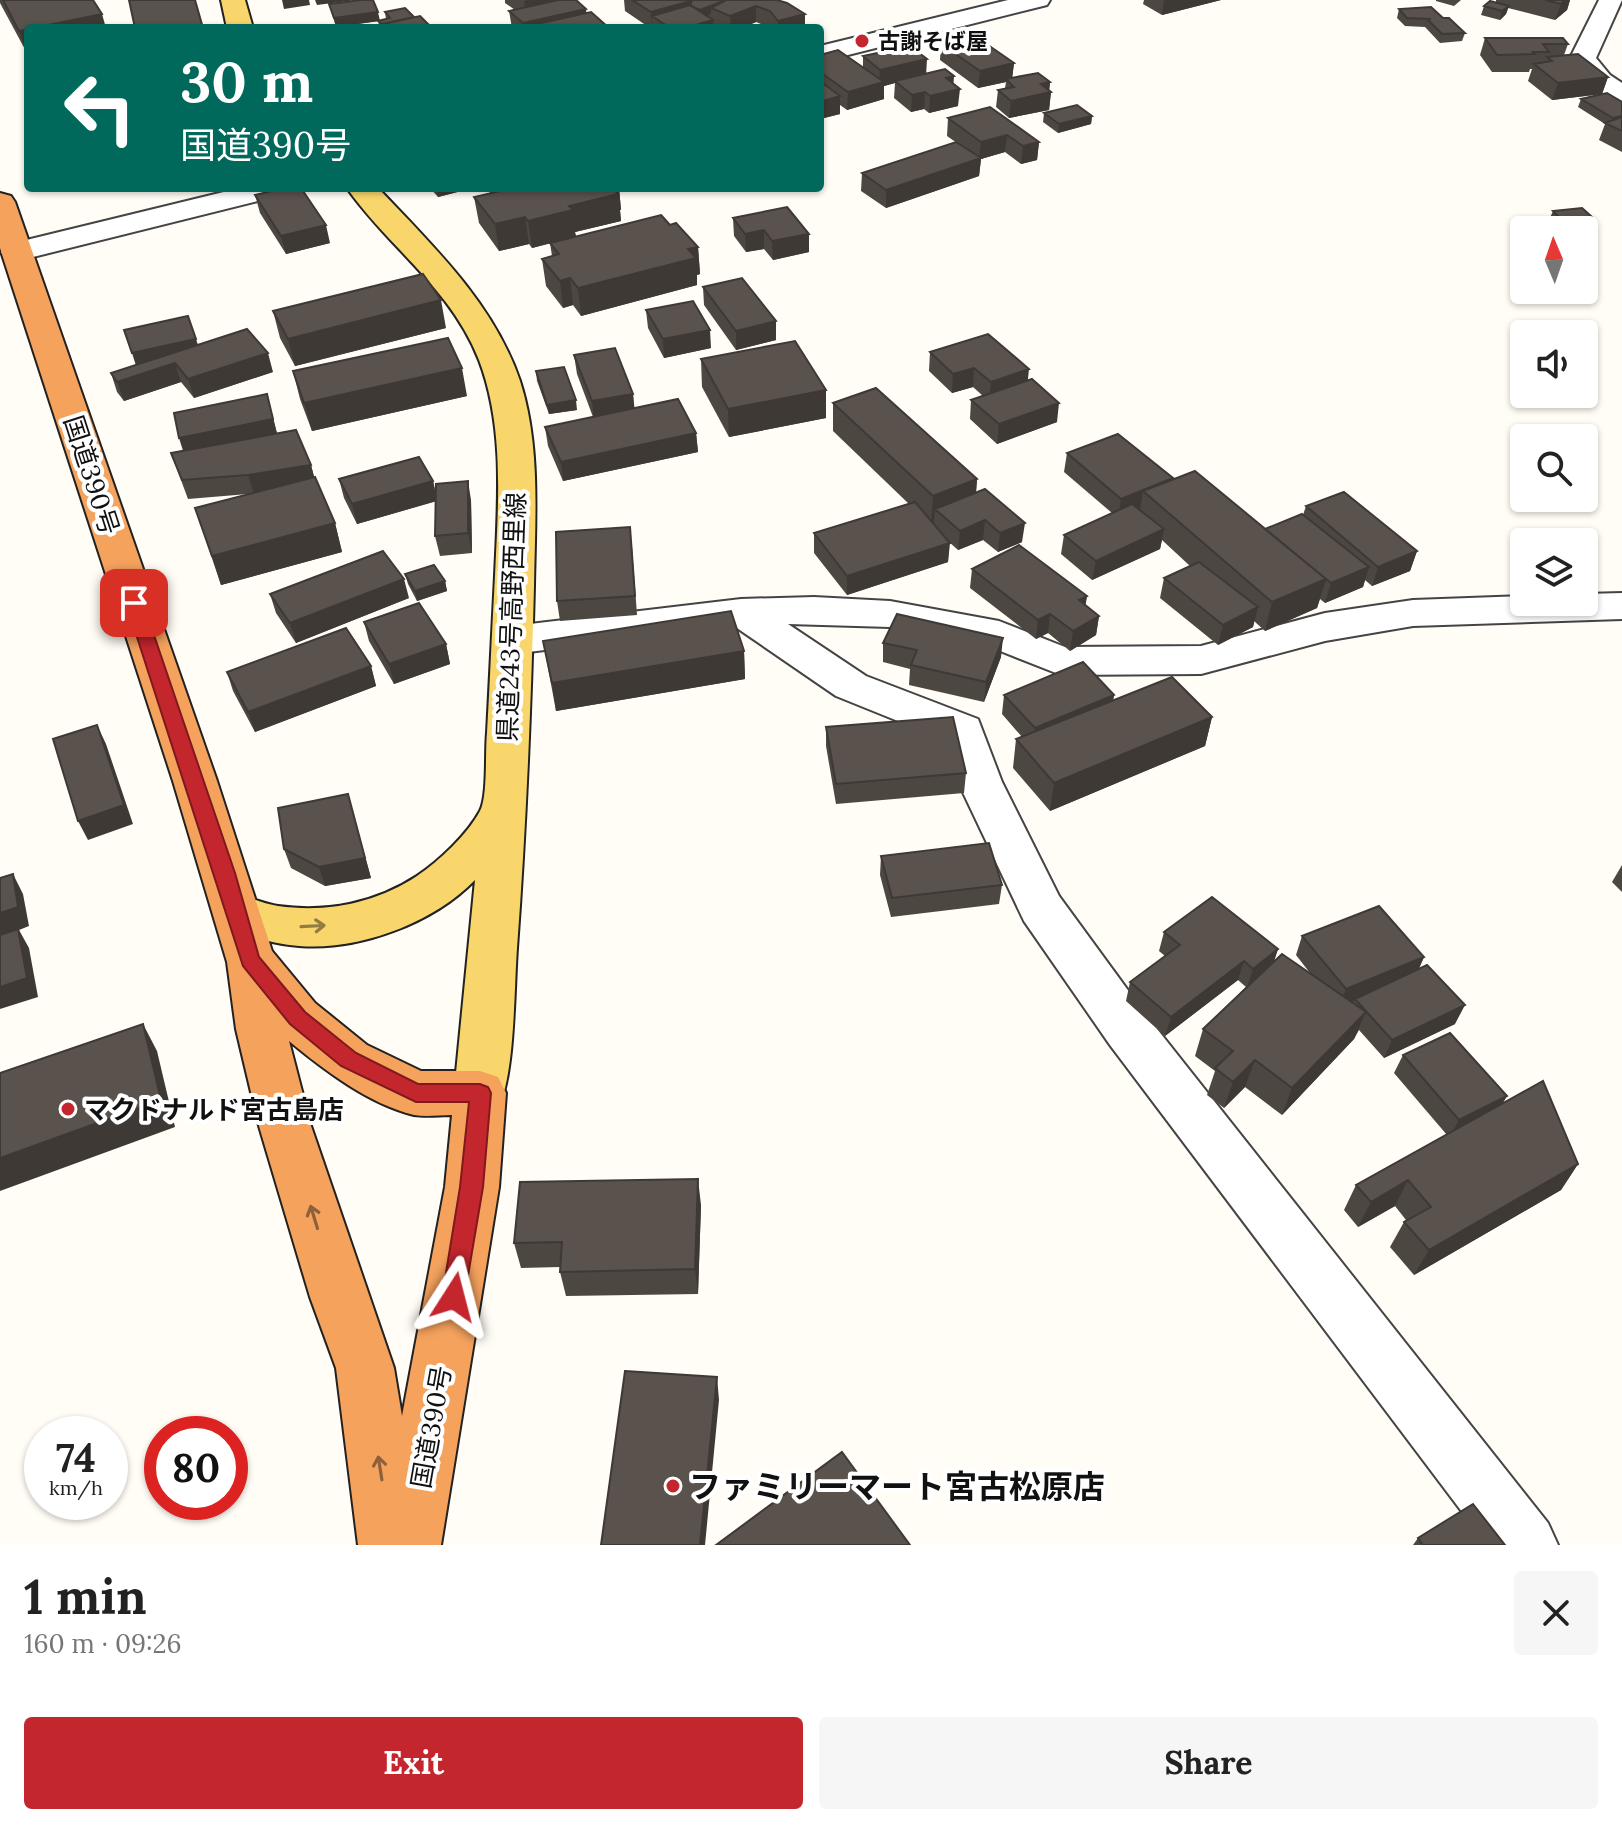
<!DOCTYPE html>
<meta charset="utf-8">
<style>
body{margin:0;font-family:Lora,"Noto Sans JP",serif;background:#f6f6f6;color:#222;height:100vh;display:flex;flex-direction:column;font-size:30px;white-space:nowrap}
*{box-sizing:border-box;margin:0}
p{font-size:26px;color:#767676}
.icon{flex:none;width:44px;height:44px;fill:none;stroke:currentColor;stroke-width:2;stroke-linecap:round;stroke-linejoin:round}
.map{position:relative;height:1545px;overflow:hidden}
.details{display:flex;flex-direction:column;background:#fff;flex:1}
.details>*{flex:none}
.top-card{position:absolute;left:24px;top:24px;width:800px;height:168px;border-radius:8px;box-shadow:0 2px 6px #0004;background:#00695c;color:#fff;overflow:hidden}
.needle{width:52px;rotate:358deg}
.controls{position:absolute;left:1510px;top:216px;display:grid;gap:16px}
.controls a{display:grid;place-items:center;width:88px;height:88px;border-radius:8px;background:#fff;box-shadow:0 2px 6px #0004;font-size:40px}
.speed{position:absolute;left:24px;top:1416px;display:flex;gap:16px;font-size:40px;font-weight:700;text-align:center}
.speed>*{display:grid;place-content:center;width:104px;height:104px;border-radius:50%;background:#fff;box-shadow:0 2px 6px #0004;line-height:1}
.speed small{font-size:20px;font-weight:400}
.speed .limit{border:12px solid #d22;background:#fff;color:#111}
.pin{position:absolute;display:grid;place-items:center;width:68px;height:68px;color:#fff;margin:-34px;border-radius:16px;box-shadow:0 4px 12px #0006}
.me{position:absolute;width:88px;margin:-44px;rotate:9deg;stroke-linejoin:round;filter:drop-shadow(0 0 6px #0008)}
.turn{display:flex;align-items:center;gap:28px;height:168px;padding:0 24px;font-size:36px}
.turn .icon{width:104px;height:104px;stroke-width:2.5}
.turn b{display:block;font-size:56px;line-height:68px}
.round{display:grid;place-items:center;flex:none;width:84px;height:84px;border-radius:8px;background:#f6f6f6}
.summary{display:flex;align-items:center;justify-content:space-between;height:136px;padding:0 24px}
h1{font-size:48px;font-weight:700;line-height:60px}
.primary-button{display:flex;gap:16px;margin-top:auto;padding:16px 24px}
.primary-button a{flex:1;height:92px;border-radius:8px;background:#c4262e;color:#fff;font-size:32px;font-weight:700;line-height:92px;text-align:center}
.primary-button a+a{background:#f6f6f6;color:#222}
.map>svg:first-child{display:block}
</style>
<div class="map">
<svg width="1622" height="1545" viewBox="0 0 1622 1545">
<rect width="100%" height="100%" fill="#fffdf5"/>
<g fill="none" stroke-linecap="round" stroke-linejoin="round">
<defs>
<path id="minor" d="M1008,0h42l-3,5 -227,57v-16z
M1599,0h23l-26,58 14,17 12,8v21c-24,-6 -39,-27 -52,-46z
M240,188h51l-5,6 -269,67 -11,-2 -5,-7 5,-7z
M1622,593v26l-209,7 -88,15 -124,33 -140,1 -71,-28 -100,-20 -102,-3 78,52 112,43 24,63 57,114 87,119 402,508 10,22h-71l-377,-500 -86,-124 -66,-139 -13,-42 -109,-44 -102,-70 -221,28 -14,-4 -6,-10 6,-10 14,-4 228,-27 73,-2 76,4 109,20 66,26 136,-1 124,-33 88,-13 111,-4v6h60v-8z"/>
<path id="major" d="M221,0h24l8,28h-26z
M347,188h31c55,58 116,116 142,193 21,65 15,138 14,205 -3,121 -8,241 -17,362 -3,41 -2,126 -19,161l-18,6 -18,-6 -8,-16 21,-213c-42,43 -116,71 -176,66 -28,-2 -53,-11 -79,-20l-7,-13 7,-13c26,-9 33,2 58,6 49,7 98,-3 139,-30 22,-15 50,-41 63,-65 8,-14 5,-60 7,-78 3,-52 5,-105 8,-157 3,-71 10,-148 -16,-216 -28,-72 -90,-112 -132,-172z"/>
<path id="highway" d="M0,193l11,3 4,6 202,579 55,170 43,52 52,42 54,26h59l18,6 8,16 -7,94 -58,358h-83l-22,-177 -26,-71 -51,-171 -23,-97 -9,-67 -54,-181 -173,-533zM289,1041c35,29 80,63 125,74 12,2 26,0 38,0l-7,72 -43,229 -8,-48 -83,-242z"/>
</defs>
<use href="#minor" stroke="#444" stroke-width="4"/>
<use href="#major" stroke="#222" stroke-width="4"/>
<use href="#highway" stroke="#222" stroke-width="4"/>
<use href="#minor" fill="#fff" fill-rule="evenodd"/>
<use href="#major" fill="#f9d66b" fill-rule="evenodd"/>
<use href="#highway" fill="#f5a25d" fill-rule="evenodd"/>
</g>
<path fill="#4d4742" d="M0,0h93l-65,28v27l-28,-52z
M505,0h71l11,13 22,15h-97l-3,-17 6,-1 -10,-7z
M624,0h153l28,14v14h-34l-15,-6 -7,3 4,3h-33l-6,-3 3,3h-67l-25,-17z
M1144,0h77l-59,15 -19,-11z
M1436,0h25l-7,6 -18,-5z
M1496,0h74l-3,10 -12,10 -47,-12 -2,6 -6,6 -19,-5 3,-9 12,-4z
M329,4l51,16 6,-1 -1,-7 29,5 -35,8 -1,-4 -42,6z
M1399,9l66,24 -3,8 -22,2 -15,-16 -20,-1 -8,-8z
M1485,38l83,6 -4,11 44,22 -6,17 -50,6 -24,-19 4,-12h-2l-1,3h-37l-12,-17z
M941,44l73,19 -2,15 38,4 -1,8 2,2 -2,18 -40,8 -13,-11 2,-17 7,-2 1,-6 -28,6 -38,-28z
M820,55l43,12v-11l63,18 28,10 4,22 -29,7 -5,-4 -13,3 -17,-14 1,-15 -11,3v13l-37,11 -7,-5v9l-20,5z
M1581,99l41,3v50l-23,-12 6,-16 -27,-17z
M1044,113l48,3 -1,8 -33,9 -15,-11z
M948,118l91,24 -2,18 -16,4 -16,-12 -24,7 -2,17 -93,32 -25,-17 1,-18 95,-30 -10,-7z
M430,188h43l-35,9z
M488,188h131l2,22h-1l1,11 -46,11 1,5 94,-12 28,22 2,27 -3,1v10l-116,31 -8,-11 -10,3 -17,-22 -4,-27 10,-3 -2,-13 -18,5 -3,-4 -30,7 -20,-28 -5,-26 16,-4z
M255,195l75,48 -44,11 -26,-41z
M1553,211l39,6 -4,9 -29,3 -10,-9z
M733,218l76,16v18l-36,8 -9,-11 -18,3 -12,-16z
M703,287l73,53 -40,10 -32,-45z
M646,310l65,38 -47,10 -16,-30z
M273,311l173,17 -151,38 -15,-28z
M198,345l75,27 -79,26 -13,-16 -57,19 -7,-9 -6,-19z
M930,352l98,28 29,42 -60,22 -27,-25 1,-19 12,-4 -10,-9 -21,6 -23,-22z
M574,355l59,39 1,15 62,24 2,19 -135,29 -15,-35 -3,-19 48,-10 -16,-43z
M701,359l125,59 -97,19 -27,-50z
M293,371l174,25 -155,35 -12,-32z
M536,371l41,39 -28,4 -12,-33z
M267,394l10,39 34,32 3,12 21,46 7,29 -121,33 -26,-77 53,-14 -60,5 -17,-46 12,-2z
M833,403l144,76 -1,13 46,50 -24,10 -15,-12 -25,10 -9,-8 -1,20 -101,33 -33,-42v-20l95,-29 -76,-73z
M1067,453l106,26 92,50 38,-14 3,-9 111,45 -7,20 -38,15 -7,-6 -2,7 -38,16 -5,-4 -3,9 -52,23 -11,-10 -1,6 -35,18 -58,-47 4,-20 26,-12 -28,-26 -2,9 -68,31 -31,-26 3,-19 48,-22 -48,-41z
M339,479l94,2 3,13 35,6 1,53 -32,3 -5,-20 1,-35 -79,23 -13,-26z
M632,546l5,69 -77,6 -3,-20z
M972,569l115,27 -2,9 14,11 -3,19 -26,16 -22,-18 -12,6 -66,-51z
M405,574l40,7 2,10 -30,10 -9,-17z
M270,594l139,4 -113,45 -20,-30z
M364,622l82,22 4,20 -56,20 -25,-43z
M543,641l201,10 1,28 -189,32z
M883,643l118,14 -17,45 -75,-17 1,-16 -27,-7z
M371,666l5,20 -121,46 -22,-41 -6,-19z
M1004,695h110l-1,5 99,17 -7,29 -155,65 -37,-43 3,-29 6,-2 -20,-23z
M826,727l140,46 -2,20 -128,11 -10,-58z
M348,794l23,84 -46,8 -34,-18 -7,-19z
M881,856l121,29 -3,19 -108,13 -11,-42z
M1622,865v27l-10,-10z
M1164,932l114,17 -4,11 36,13 -14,-18 6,-19 122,21 -6,12 37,55 -71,34 -25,-28 -5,9 -72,76 -37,-28 -21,21 -17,-13 8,-24 -20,-15 8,-27 43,-42 -8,-7 -73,56 -39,-35 4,-19 35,-26 -6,-5z
M1403,1055l104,41 -5,8 76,60 -17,26 -147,85 -24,-28 14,-25 2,-2 -11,-14 -37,21 -14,-17 12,-25 91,-50 -53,-62z
M701,1205l-3,89 -132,2 -6,-24v-5l-39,1 -7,-25z
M1418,1538l87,7h-92z"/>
<path fill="#3f3936" d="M282,0h27l1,5 -26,4z
M315,0h41l-39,5z
M529,0h30l-33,18 -2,-17z
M728,0l-17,8v6l-11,4v-8z
M1164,0h57l-59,15z
M1565,0h5l-3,10 -12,10 6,-16z
M691,1l1,17 -40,-2v12l-1,-16z
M756,6v16l-14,6h-11l-1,-12z
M1509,6l-3,8 -6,6 2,-9z
M586,9l2,17h-60v2h-4l-1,-5z
M378,12l2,9 -44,6 -2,-9z
M102,14l4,14h-73z
M805,14v14h-27v-7z
M713,20l1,8h-28z
M28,29v26l-9,-24z
M927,59l-1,17 -31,5v2l-11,3v13l-37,11 1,-18 31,-8 1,-14z
M1014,63l-2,17 -6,-1v3l-28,6 2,-17z
M954,76l-1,14 7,-1 -2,17 -29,7 1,-17 16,-18z
M1608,77l-6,17 -50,6 6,-17z
M1050,82l-1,11 2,-1 -2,18 -40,8 2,-17 30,-17z
M925,92l-1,17 -13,3 1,-17z
M840,96v18l-20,5v-17z
M1092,116l-1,8 -33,9 1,-9z
M1007,135l-2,17 -24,7 -2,17 -93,32v-18l93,-31 2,-17z
M1039,142l-2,18 -16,4 2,-18z
M437,188h36l-35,9z
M610,188h9l2,22h-1l1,11 -46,11 1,5 -44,11 -4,-27 41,-15z
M525,217l4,27 -30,7 -4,-27z
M326,225l4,18 -44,11 -5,-18z
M764,230v19l-18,3 -1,-18z
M809,234v18l-36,8 -1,-19z
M698,247l2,27 -3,1v10l-116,31 -3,-28 110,-39z
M570,278l3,27 -10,3 -3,-27z
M441,300l5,28 -151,38 -7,-27z
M776,321v19l-40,10v-19z
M710,330l1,18 -47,10 -1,-19z
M196,339l6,18 -27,7 6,18 -57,19 -7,-19 21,-10 -6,-19z
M268,353l5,19 -79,26 -6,-19z
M462,368l5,28 -155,35 -8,-28z
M974,368l-1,19 -21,6 1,-19z
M1029,369l-2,19 -38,13 2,-19z
M826,390v28l-97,19 -1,-28z
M267,394l11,44 -93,19 -6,-19z
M633,394l2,19 -41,7 -2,-19z
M576,400l1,10 -28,4 -2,-9z
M1059,403l-2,19 -60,22 2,-20z
M696,433l2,19 -135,29 -2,-19z
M311,465l5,19 -62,10 -6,-19z
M1173,478l-4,19 -26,-6 -3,19 -22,8 3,-19z
M977,479l-2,28 -40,2 -1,14 -3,2 2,-29z
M433,481l4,20 -80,23 -5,-20z
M468,481l3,19 1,53 -4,-20z
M985,520l-2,20 -25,10 2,-19z
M335,523l7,29 -121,33 -9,-29z
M1025,523l-3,19 -24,10 2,-19z
M1164,529l-4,20 -68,31 4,-19z
M950,543l-2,19 -101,33v-19z
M1417,551l-7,20 -38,15 6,-19z
M1369,567l-6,20 -38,16 6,-20z
M404,579l5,19 -113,45 -6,-20z
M1326,579l-9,29 -52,23 7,-29z
M445,581l2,10 -30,10 -2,-10z
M1087,596l-3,19 -5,-15z
M1258,607l-5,20 -35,18 5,-20z
M1050,614l-2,19 -12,6 2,-19z
M1099,616l-3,19 -26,16 3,-20z
M1003,638l-2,19 -17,45 2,-20z
M446,644l4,20 -56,20 -5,-20z
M744,651l1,28 -189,32 -4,-28z
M371,666l5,20 -121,46 -7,-20z
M1114,695l-3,19 -79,33 3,-19z
M1212,717l-7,29 -155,65 4,-28z
M97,725l9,19 27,80 -45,16 -10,-19z
M348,794l23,84 -46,8 -6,-19z
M13,874l10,20 6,32 -10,4 10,18 9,49 -38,12v-96z
M1278,949l-6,19 -25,20 6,-19z
M1424,957l-8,19 -61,23 -1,2 -16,7 8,-19z
M1244,961l-6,19 -73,56 6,-19z
M1465,1005l-10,19 -71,34 8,-18z
M1366,1012l-12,27 -72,76 10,-27z
M143,1024l14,27 18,76 -175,64v-33z
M1255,1060l-10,27 -21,21 9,-26z
M1507,1096l-11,18 -47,24 10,-18z
M1578,1164l-17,26 -147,85 15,-25z
M698,1179l3,26 -3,89 -3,-25z
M1408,1180l-13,26 -37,21 13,-25z
M717,1377l2,23 -14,145h-5z"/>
<path fill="#5a524d" stroke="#3f3936" stroke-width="2" d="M3,0h90l9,14 -83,17z
M129,0h66l8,28h-68z
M361,0h12l5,12 -44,6 -5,-14z
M558,0h18l10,9 -63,14 -14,-12z
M632,0h57l2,1 -40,11z
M689,0h37l-26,10 -9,-4v-5z
M726,0h51l10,3 18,11 -27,7 -8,-10 -14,-5 -26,10 -19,-8z
M1545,0h20l-4,4z
M1490,1l19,5 -7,5 -18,-5z
M690,5l23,15 -27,8h-16l-18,-12z
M1431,7l12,11h6l16,15 -23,1 -15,-15h4l-24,-1 -8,-9z
M405,8l9,9 -32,7 -4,-3 12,-3 -5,-6z
M591,12l18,16h-79l-2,-2z
M420,16l12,12h-67z
M747,24l6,4h-18z
M975,36l39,27 -34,8 -39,-27z
M1485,38h78l5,6h-25l6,8h-16l2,2 -38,1z
M910,46l17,13 -47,11 -17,-14z
M838,50l46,32 -36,10 -28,-20v-17z
M1578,54l30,23 -50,6 -24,-19 18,-3 -5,-4z
M945,69l9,7 -8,2 14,11 -30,7 -5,-4 -13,3 -17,-14z
M1038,73l12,9 -9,2 10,8 -40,9 -13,-11 16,-3 -8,-8z
M820,81l20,15 -20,6z
M1607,93l15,9v14l-9,2 -32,-19z
M1077,105l15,11 -33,8 -15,-11z
M990,107l49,35 -16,4 -16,-11 -26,7 -33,-24z
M1622,117v14l-17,-8z
M956,142l25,16 -95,32 -24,-17z
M284,188h17l25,37 -45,11 -26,-41z
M513,188h100l5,6 -49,12 4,4 -45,11 -3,-4 -30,7 -21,-27z
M787,207l22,27 -37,7 -8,-11 -19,4 -12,-16z
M1582,208l10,9 -30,3 -9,-9z
M661,215l9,10 6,-2 22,24 -10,2 8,9 -118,30 -8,-10 -10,3 -18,-22 17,-5 -9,-11z
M423,274l18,26 -153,39 -15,-28z
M742,278l34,43 -40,10 -33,-44z
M693,301l17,29 -47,9 -17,-29z
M188,316l8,23 -64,14 -8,-23z
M247,329l21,24 -80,26 -13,-16 -58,19 -6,-9z
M988,334l41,35 -38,13 -17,-14 -21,6 -23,-22z
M448,338l14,30 -158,35 -11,-32z
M795,341l31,49 -98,19 -27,-50z
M615,348l18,46 -41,7 -18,-46z
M564,367l12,33 -29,5 -11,-34z
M1032,379l27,24 -60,21 -28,-24z
M876,388l101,91 -44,17 -100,-93z
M267,394l6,25 -94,19 -5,-25z
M678,399l18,34 -135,29 -16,-35z
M296,430l15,35 -63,10 -66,5 -11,-27z
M1118,434l55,44 -52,21 -54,-46z
M419,457l14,24 -81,23 -13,-25z
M1195,471l131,108 -54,23 -129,-111z
M315,477l20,46 -123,33 -17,-48z
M468,481v52l-33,3 1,-52z
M985,489l40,34 -25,10 -15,-13 -25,11 -25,-22z
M1344,492l73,59 -39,16 -72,-61z
M915,502l35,41 -103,33 -33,-43z
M1132,504l32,25 -68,32 -32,-26z
M1302,514l67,53 -38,16 -66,-54z
M630,527l5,69 -78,5 -1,-69z
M1019,545l68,51 -8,4 20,16 -26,15 -23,-17 -12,6 -66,-51z
M383,551l21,28 -114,44 -20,-29z
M1199,562l59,45 -35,18 -59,-47z
M434,565l11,16 -30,10 -10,-17z
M419,603l27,41 -57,20 -25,-42z
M731,611l13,40 -192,32 -9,-42z
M897,614l106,24 -17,44 -75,-17 6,-15 -34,-7z
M346,628l25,38 -123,46 -21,-40z
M1083,662l31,33 -79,33 -31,-33z
M1172,677l40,40 -158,66 -38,-44z
M953,717l13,56 -130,11 -10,-57z
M97,725l27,80 -46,16 -25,-82z
M348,794l17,64 -46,9 -35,-18 -6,-41z
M989,843l13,42 -110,13 -11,-42z
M13,874l5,33 -18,6v-35z
M1212,897l66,52 -25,20 -9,-8 -73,56 -41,-35 50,-37 -16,-13z
M1379,906l45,51 -78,32 -44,-53z
M18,929l9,49 -27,9v-52z
M1282,954l84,58 -74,76 -37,-28 -22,22 -18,-14 18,-17 -30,-22z
M1427,965l38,40 -73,35 -37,-41z
M143,1024l18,76 -161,58v-85z
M1450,1033l57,63 -48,24 -56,-65z
M1543,1081l35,83 -149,86 -25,-28 27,-15 -23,-27 -37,22 -15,-17z
M698,1179l-3,90 -135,3 2,-30 -48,1 6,-61z
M625,1371l92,6 -17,168h-99z
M842,1452l68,93h-194z
M1473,1504l32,41h-82l-5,-7z"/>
<defs><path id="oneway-shaft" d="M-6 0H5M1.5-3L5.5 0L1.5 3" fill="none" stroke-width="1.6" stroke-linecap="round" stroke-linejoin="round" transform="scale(2)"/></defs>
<use stroke="#917d42" href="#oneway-shaft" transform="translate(313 926) rotate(-3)"/>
<g stroke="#8e613b">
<use href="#oneway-shaft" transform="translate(314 1217) rotate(-107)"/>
<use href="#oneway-shaft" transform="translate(380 1468) rotate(-99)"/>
</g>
<path fill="#c4262e" stroke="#7f191e" stroke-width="2" d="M134,598l9,5 92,270 24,84 46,55 51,41 62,31h62l8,3 3,6 -8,94 -20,118 -9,3 -8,-3 -4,-8 18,-110 9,-85h-53l-75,-36 -51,-42 -47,-58 -117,-363z"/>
<g fill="#c4262e" stroke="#fff" stroke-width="3">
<circle cx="862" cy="41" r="8"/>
<circle cx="68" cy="1109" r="8"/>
<circle cx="673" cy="1486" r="8"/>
</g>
<g text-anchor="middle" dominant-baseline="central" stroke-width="8" stroke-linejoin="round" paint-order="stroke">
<g font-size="22" font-weight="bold" fill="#111" stroke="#fff" text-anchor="start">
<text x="878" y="41">古謝そば屋</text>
</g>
<g font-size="26" fill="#111" stroke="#fff">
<text transform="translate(92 475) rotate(72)">国道390号</text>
<text transform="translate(511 617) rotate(-88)">県道243号高野西里線</text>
<text transform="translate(431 1427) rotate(-80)">国道390号</text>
</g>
<g font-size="26" font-weight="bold" fill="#111" stroke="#fff" text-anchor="start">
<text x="84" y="1109">マクドナルド宮古島店</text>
</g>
<g font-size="32" font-weight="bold" fill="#111" stroke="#fff" text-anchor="start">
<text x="689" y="1486">ファミリーマート宮古松原店</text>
</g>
</g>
</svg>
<div class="controls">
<a><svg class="needle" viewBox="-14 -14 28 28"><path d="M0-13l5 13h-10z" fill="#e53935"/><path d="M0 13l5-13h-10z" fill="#767676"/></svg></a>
<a><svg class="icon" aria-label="sound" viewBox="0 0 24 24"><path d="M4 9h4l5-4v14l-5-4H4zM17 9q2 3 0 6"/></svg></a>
<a><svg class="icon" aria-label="search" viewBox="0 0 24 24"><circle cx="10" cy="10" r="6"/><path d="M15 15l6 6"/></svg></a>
<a><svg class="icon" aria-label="layers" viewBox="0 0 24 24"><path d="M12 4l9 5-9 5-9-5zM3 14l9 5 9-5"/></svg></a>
</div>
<div class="speed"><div>74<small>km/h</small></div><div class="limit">80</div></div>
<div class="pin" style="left:134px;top:603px;background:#d93025"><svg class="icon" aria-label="arrive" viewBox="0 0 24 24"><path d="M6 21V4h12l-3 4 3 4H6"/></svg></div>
<svg class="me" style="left:454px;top:1297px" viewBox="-20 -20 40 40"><path d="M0-17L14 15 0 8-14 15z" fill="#c4262e" stroke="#fff" stroke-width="4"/></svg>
<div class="top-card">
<div class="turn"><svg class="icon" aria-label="left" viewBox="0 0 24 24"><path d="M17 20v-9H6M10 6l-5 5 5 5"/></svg><div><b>30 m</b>国道390号</div></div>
</div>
</div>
<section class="details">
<div class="summary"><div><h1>1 min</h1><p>160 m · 09:26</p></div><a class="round"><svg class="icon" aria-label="close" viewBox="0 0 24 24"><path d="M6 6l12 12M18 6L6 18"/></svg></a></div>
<div class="primary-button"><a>Exit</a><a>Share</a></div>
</section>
